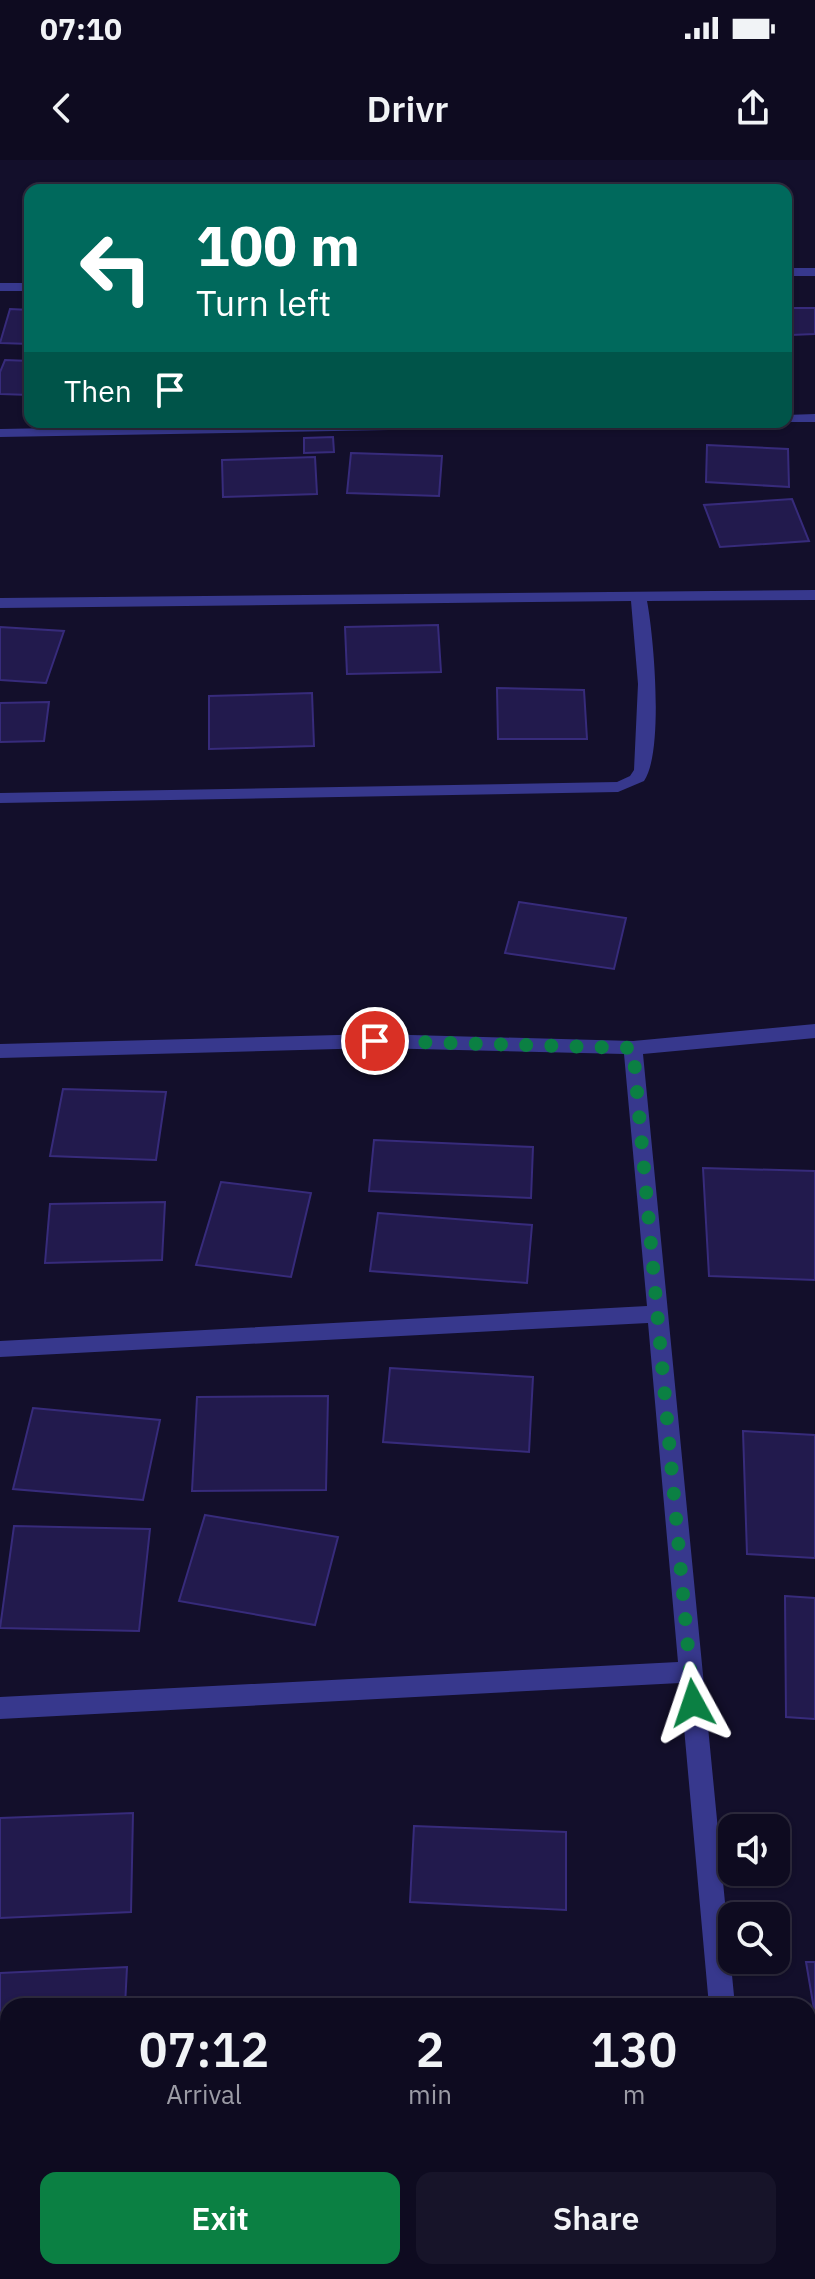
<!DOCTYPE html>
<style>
body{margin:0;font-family:"IBM Plex Sans",sans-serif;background:#171429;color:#f1f3f6;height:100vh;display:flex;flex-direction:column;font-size:30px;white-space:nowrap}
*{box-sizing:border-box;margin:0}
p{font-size:26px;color:#9b9ba5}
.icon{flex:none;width:44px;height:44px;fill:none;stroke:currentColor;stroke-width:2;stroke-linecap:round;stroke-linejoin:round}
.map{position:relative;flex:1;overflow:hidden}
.details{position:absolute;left:0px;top:1838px;width:816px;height:282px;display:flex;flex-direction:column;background:#0e0b20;border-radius:24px 24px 0 0;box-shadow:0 2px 6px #0004,0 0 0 2px #2e2b3e}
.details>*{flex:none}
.top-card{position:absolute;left:24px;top:24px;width:768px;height:244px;border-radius:16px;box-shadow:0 2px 6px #0004,0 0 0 2px #2e2b3e;background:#00695c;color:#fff;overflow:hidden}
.buttons{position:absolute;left:718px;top:1654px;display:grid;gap:16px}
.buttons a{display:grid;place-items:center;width:72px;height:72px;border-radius:16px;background:#0e0b20;box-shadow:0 2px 6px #0004,0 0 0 2px #2e2b3e;font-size:40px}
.pin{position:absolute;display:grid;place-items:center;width:68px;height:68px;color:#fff;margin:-34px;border:4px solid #fff;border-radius:50%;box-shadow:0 2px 8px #0007}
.me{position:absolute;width:88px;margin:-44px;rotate:355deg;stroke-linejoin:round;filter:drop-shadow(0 0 6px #0008)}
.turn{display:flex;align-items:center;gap:28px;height:168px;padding:0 40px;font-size:36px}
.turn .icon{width:104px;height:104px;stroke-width:2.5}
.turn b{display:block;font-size:56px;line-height:68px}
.then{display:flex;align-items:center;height:76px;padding:0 40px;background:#0003;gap:16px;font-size:30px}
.eta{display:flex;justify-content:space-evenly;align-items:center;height:136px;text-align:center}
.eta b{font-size:48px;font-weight:600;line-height:56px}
.primary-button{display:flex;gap:16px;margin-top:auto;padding:16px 40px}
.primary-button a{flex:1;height:92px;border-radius:16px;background:#0b8043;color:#fff;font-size:32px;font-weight:600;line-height:92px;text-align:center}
.primary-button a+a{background:#171429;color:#f1f3f6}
.status{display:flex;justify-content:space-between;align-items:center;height:56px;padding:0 40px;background:#0e0b20;direction:ltr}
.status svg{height:22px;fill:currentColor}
header{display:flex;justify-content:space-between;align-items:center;height:104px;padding:0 40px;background:#0e0b20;font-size:36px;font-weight:600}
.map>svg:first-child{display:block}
</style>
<div class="status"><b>07:10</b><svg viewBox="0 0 49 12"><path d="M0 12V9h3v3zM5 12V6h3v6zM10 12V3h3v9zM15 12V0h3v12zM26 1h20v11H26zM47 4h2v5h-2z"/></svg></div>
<header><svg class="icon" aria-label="back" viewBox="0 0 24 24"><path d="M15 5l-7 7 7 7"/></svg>Drivr<svg class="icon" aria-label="share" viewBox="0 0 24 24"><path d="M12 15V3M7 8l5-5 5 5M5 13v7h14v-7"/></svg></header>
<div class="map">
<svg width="815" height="2119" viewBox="0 0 815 2119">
<rect width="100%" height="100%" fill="#130f2b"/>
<path fill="#221a4d" stroke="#372b7b" stroke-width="2" d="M786,148h29v26l-24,1z
M10,149l20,1v34l-30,-1z
M5,200l25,1v34l-30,-1v-22z
M333,277l1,15 -30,1v-15z
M707,285l81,4 1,38 -83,-5z
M351,293l91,3 -3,40 -92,-3z
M315,297l2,37 -94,3 -1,-37z
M792,339l17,42 -89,6 -16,-42z
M438,465l3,47 -94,2 -2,-47z
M0,467l64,4 -18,52 -46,-3z
M497,528l87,2 3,49h-89z
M312,533l2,53 -105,3v-53z
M49,542l-5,39 -44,1v-39z
M519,742l107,16 -12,51 -109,-16z
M63,929l103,3 -10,68 -106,-4z
M374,980l159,7 -2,51 -162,-7z
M703,1008l112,3v109l-106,-4z
M221,1022l90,11 -20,84 -95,-12z
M165,1042l-3,58 -117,3 5,-59z
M378,1053l154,12 -5,58 -157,-12z
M390,1208l143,9 -4,75 -146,-10z
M328,1236l-2,94 -134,1 5,-94z
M33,1248l127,12 -17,80 -130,-11z
M743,1271l72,4v123l-68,-4z
M205,1355l133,22 -23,88 -136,-24z
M14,1366l136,3 -11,102 -139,-3z
M785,1436l30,2v121l-29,-2z
M133,1653l-2,99 -131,6v-100z
M414,1666l152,6v78l-156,-8z
M806,1802h9v53z
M127,1807l-2,39h-117v73h-8v-106z
M417,2112h27l63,7h-91z"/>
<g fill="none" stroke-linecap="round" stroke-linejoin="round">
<path fill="#37388d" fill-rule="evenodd" d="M786,108h29v8h-29z
M0,123h30v8h-30z
M815,254v8h-34h5v-7z
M374,262h242l-7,4 -609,11v-8z
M815,430v10l-168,1c7,36 17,151 -3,180l-26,11 -618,11v-10l617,-11 13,-6 4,-6 4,-86 -7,-83 -631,7v-10z
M815,864v14l-172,16 92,952h-26l-29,-323 -680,36v-22l678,-35 -30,-339 -648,34v-16l647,-35 -23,-252 -249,-6 -375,10v-14l375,-10 258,7z
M742,2112h28l1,7h-28z"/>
</g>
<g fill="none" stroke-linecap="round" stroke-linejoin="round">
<path stroke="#0b8043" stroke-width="14" stroke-dasharray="0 25.2" d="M375,881l258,7 60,655"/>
</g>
</svg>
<div class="buttons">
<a><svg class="icon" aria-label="sound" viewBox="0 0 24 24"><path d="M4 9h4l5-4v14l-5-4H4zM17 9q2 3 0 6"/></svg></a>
<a><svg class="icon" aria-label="search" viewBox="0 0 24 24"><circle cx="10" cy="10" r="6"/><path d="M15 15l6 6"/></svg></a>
</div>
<div class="pin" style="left:375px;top:881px;background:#d93025"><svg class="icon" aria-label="arrive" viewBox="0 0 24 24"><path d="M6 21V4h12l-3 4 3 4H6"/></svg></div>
<svg class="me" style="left:693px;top:1543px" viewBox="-20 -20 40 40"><path d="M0-17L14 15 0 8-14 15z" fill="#0b8043" stroke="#fff" stroke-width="4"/></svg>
<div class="top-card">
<div class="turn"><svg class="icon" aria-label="left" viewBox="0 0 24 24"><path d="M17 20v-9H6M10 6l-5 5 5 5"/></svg><div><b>100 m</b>Turn left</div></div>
<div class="then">Then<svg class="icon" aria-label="arrive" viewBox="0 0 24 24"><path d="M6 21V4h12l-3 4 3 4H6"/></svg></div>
</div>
<section class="details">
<div class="eta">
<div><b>07:12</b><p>Arrival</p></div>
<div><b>2</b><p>min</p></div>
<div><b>130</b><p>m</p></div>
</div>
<div class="primary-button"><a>Exit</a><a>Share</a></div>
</section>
</div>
